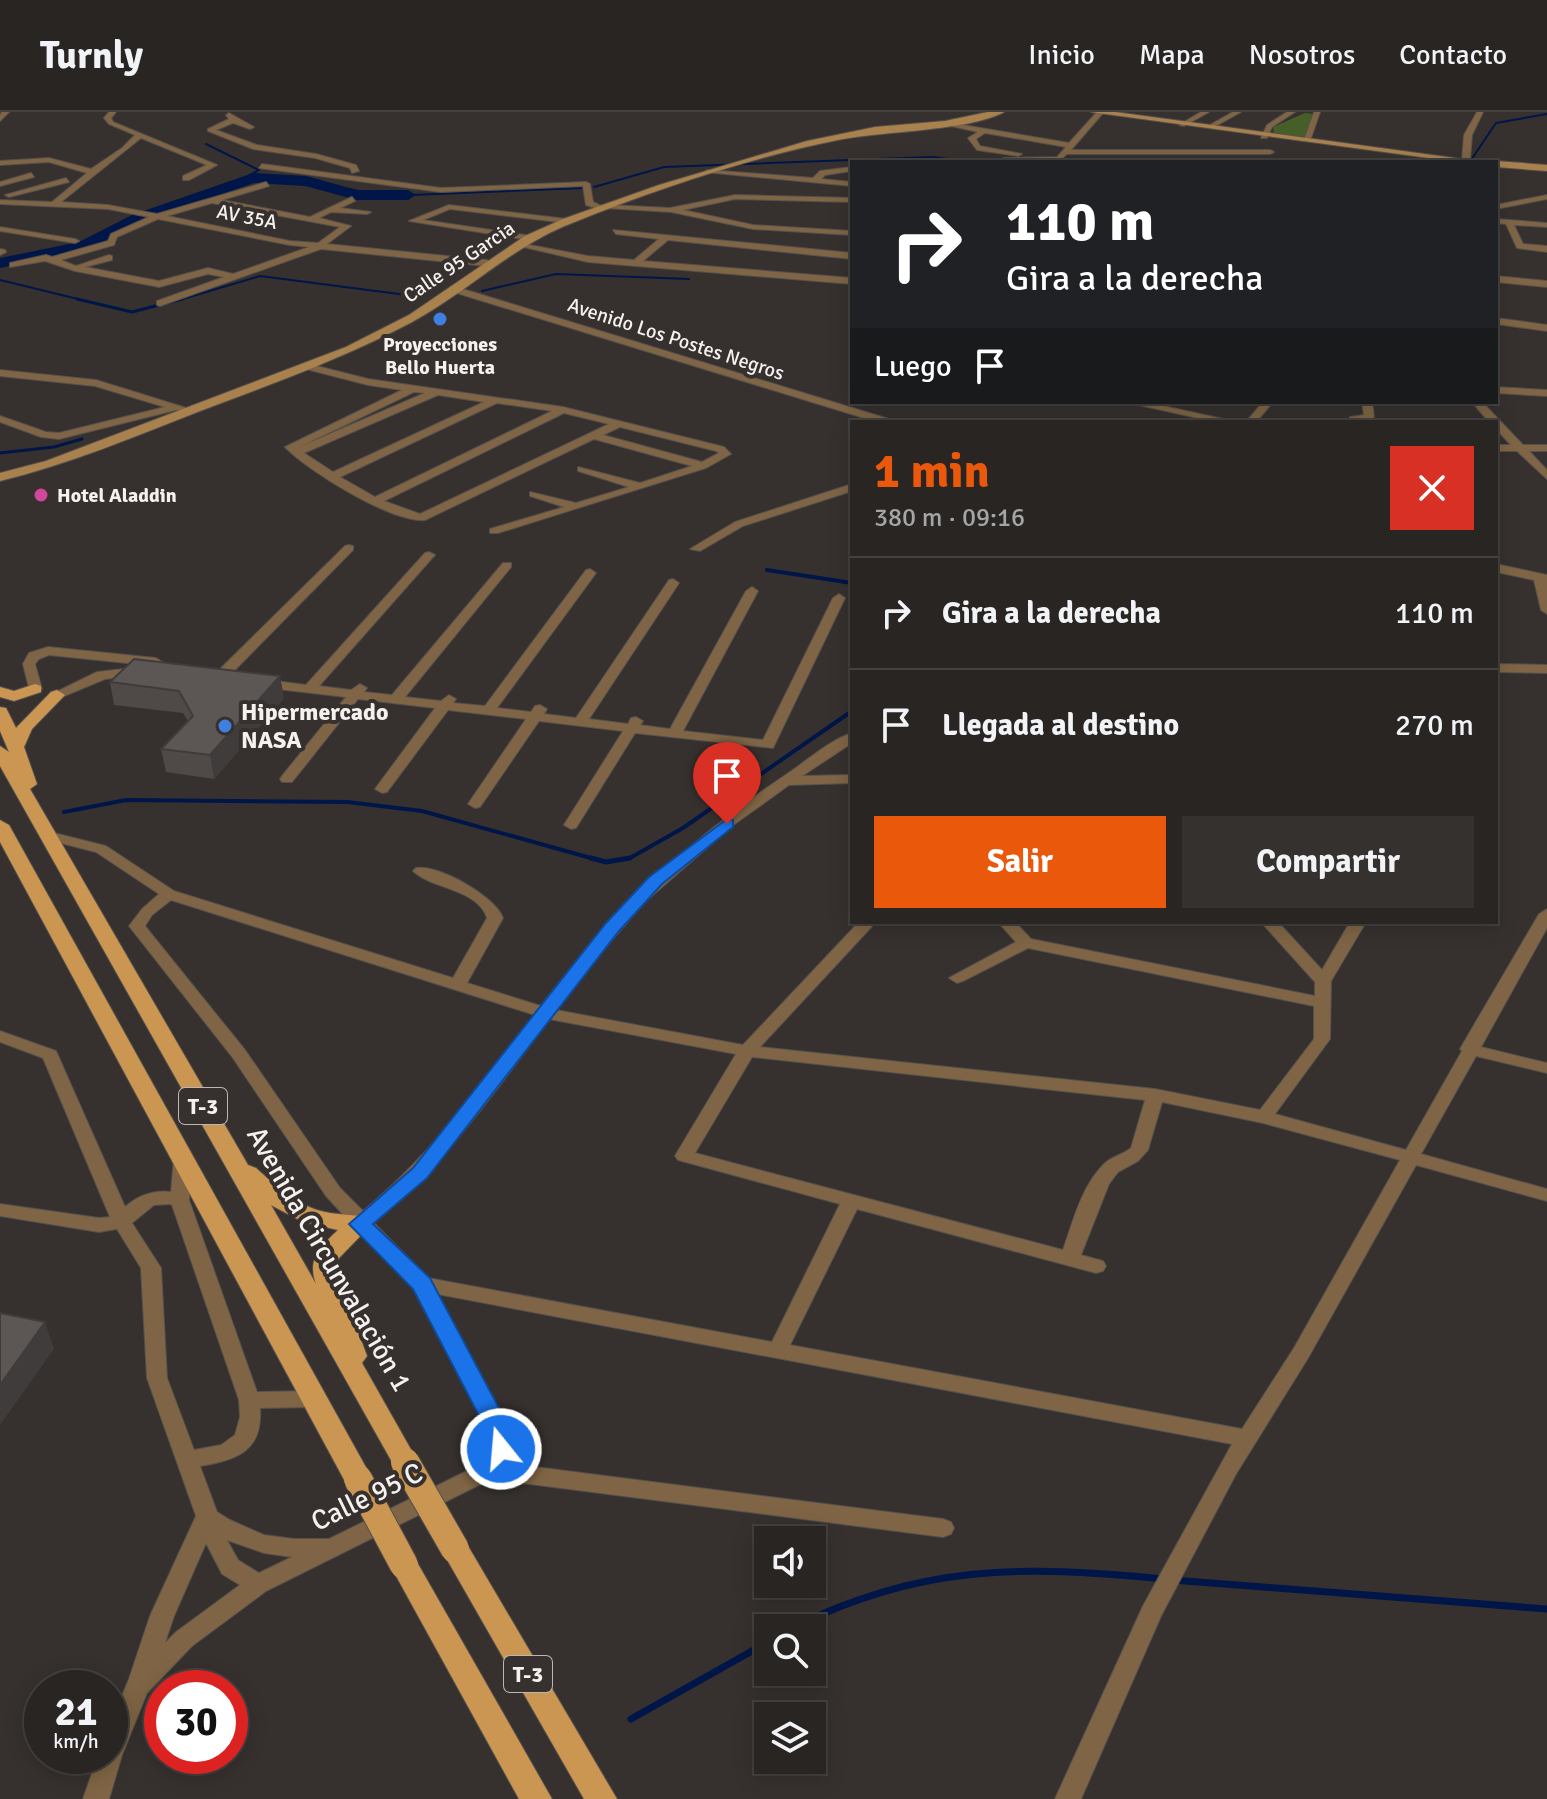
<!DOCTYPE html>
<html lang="es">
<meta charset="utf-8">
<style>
body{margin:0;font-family:Signika,sans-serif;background:#34312f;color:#f1f3f6;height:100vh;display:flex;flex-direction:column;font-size:30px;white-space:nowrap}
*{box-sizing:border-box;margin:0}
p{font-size:26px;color:#a5a5a5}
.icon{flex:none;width:44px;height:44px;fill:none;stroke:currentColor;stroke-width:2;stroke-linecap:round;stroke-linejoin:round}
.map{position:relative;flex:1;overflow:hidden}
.side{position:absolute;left:850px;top:308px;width:648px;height:504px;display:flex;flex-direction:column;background:#282522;border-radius:0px;box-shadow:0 4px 20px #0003,0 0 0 2px #444240}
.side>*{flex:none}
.hud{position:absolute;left:850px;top:48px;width:648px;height:244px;border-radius:0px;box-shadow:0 4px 20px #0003,0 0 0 2px #444240;background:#202124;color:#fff;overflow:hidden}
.fabs{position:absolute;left:754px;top:1414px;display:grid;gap:16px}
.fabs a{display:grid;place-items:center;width:72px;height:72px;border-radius:0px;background:#282522;box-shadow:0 4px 20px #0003,0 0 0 2px #444240;font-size:40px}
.speed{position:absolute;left:24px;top:1558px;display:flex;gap:16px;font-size:40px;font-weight:700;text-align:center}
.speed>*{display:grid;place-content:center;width:104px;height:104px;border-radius:50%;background:#282522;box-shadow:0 4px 20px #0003,0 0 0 2px #444240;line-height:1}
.speed small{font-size:20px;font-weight:400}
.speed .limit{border:12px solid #d22;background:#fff;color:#111}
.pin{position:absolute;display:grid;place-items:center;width:68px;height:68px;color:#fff;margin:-82px -34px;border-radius:50% 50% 50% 0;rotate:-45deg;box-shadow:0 0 8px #0007}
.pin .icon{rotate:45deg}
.me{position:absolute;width:88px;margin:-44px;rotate:343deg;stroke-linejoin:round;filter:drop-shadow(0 0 6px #0008)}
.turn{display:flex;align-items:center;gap:28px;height:168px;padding:0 24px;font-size:36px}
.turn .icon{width:104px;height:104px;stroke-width:2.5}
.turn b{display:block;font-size:56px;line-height:68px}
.then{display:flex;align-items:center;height:76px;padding:0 24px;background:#0003;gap:16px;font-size:30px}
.round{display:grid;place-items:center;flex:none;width:84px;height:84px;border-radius:0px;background:#34312f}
.summary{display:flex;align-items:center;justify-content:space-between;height:136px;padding:0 24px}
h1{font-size:48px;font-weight:800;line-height:60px;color:#ea580c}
.primary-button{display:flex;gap:16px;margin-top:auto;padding:16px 24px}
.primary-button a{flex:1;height:92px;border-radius:0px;background:#ea580c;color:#fff;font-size:32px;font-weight:800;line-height:92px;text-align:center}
.primary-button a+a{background:#34312f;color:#f1f3f6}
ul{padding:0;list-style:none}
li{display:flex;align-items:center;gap:24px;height:112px;padding:0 24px;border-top:2px solid #444240}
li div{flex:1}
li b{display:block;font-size:30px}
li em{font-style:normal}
header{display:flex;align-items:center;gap:48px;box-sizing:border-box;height:112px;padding:0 40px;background:#282522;border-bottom:2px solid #444240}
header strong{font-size:38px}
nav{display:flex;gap:44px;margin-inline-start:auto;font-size:28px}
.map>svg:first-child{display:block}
</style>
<header>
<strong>Turnly</strong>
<nav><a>Inicio</a><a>Mapa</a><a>Nosotros</a><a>Contacto</a></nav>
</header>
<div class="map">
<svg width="1547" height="1687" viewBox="0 0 1547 1687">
<rect width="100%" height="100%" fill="#36312e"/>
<path fill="#465f28" d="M1305,1l8,1 -8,25 -31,-6 -1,-6z"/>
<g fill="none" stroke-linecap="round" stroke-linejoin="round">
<path stroke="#001648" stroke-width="2" d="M1471,48l25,-37 51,-9
M250,66l31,-1 106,19 196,-8
M594,75l70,-20 269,-10 36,5
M0,150l69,-11 66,-33 86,-27 38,-21 -53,-26
M0,168l86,21
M482,179l74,-17 133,5
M176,189l84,-25 162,21"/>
<path stroke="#001648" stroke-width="3" d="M77,187l55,13 50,-13
M0,341l54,-6 28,-8"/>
<path stroke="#001648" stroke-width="4" d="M767,458l85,13
M64,700l62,-12 221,2 75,9 176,49
M619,748l11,-2 53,-30 169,-117"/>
<path stroke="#001648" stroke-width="5" d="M591,746l15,4 24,-4"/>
<path stroke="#001648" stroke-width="7" d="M1173,1468l374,29
M792,1516c128,-64 231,-63 371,-49
M631,1607l137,-77"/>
<path fill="#001648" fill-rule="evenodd" d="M253,61l53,3 51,14h51l8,5 -8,5h-51l-52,-14 -51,-3 -110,38 -54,29 -90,18v-10l79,-16 53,-27z"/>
<defs>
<path id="street" d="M2,0h7l-9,9v-6z
M109,0h7l-5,6 2,4 104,43 -28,15h-6v-4l24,-11 -66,-27 -80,64 47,3 49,9 109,-32 3,4 -47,14 88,17 42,-20 3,4 -15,7 31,4 -4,2 -36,-2 -12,6 32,8 -24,18 160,16 4,3 -4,3 -166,-17 -161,57 -3,-1v-4l67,-24 -16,-3 -49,13 -84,-16 -30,-10 -35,6v-4l36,-8 6,2 56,-16 3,-7 38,-17 -41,-8 -108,-5v-4l52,2 35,-29 -38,-11 -49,3v-4l49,-3 42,11 31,-21 13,-13 -26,-11 -5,-6zM212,91l128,24 -22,16 -28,-2 -123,-25zM158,107l132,26 19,2 -76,27 -25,-6 -49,13 -74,-14 27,-7v-4l-3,-1 -33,11 -15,-6 53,-15 3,-8z
M1097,0l6,1 -32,37h199l4,2 -4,2h-203l-8,7 -56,1 -3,-2 4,-2 53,-1 9,-10 -81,-14 -9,6 4,7 42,8 -4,2 -41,-6 -9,-12 10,-6 -36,-8 3,-2 124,21z
M1201,0h8l-25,14 -5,-1z
M1233,0h8l-27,15 -6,-1z
M1287,0h8l-23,15 -5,11h-6l6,-13z
M1314,0h6l-9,26 -7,2z
M1477,0h6l-11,23 -2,25 -5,2 -3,-2 2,-25z
M229,1l25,14 -4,2 -17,-6 -17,7 41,15 59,9 40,11 3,6 -7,2 -2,-5 -35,-10 -62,-9 -45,-18v-2l21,-10 -3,-4z
M262,52l179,24 145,-6 4,2 3,18 11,5 4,-2 62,3 65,-13 117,3v4l-117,-3 -52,11 70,15 99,6v4l-99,-6 -82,-17 -66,-4 -4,2 -15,-5 -3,-19 -142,6 -182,-24z
M852,55v4l-27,4 -4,4 31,3v4l-148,-14 4,-2 105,8 7,-7z
M31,61l3,4 -34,9v-4z
M66,66l3,4 -60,15 -4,-2z
M1547,83v4l-51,10v-4z
M449,93l118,14 4,2 -4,2 -117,-14 -27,11 109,16 -3,4 -120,-19z
M1496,107l51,4v4l-33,-2 9,19 24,2v6l-30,-4 -11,-24 -10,-1z
M0,115l75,12 4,2 -4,2 -75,-12z
M613,118l239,23v6l-184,-19 -25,21 209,17v6l-264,-22 -73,-17 4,-2 69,13 46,4 25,-21 -43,-5z
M0,137l5,1 1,2 -6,3z
M1496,164l51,5v6l-51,-5z
M453,174l439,134 1,2h-16l-427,-131v-4z
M1496,206l51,7v6l-51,-7z
M309,252l59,15 195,28 161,40 7,7 -25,14 -208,65h-8v-4l74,-22 -34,-11v-4l46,11 53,-16 -51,-16v-4l62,16 52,-17 -98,-27 -169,81c-33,3 -117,-49 -140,-73l117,-57 -34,-5 -62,-16v-4zM414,280l11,1 -128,55zM438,283l46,7 -151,70 -29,-19zM497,291l55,8 -177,86 -35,-20zM564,301l45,11 -189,90 -36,-13zM620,315l96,24 3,2 -17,9 -99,-27z
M0,258l96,10 100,31 -5,3 -15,-4 -117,29 -18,-2 -41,-15v-6l46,16 13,1 106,-26 -70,-21 -95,-10z
M1496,275l51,3v6l-51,-3z
M1125,290h20l92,20h-21z
M1263,290h10l-17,20h-10z
M1362,290h10l2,15 -5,3 -20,2 1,-5 14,-2z
M1472,290h10l41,43h24v6h-18l18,19v9l-30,-28h-21v-6h15l-15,-16v-7h-7z
M852,372v7l-109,35 -43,25 -10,-2 45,-27z
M349,433l4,1v4l-129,131h-10v-6l131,-129z
M429,440l6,3 -2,2 -114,129 32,4 9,-6 7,4 -3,4 28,3 111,-132h8v4l-106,130 36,4 8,-6 7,4 -3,4 32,3 101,-136 4,-1 6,4 -99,135 34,4 4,-6 5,-1 7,4 -3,5 32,4 93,-138 4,-1 6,4 -90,136 39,5 3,-6 5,-1 7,4 -3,4 30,4 76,-138 6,-4 6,4 -75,140 80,9 70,-142 6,-4 6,4 -72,150 -138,-15 -59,95 -5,1 -7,-4 59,-94 -84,-10 -59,86 -5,1 -7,-4 58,-85 -78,-9 -61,82 -5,1 -7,-4 60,-81 -77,-9 -66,83h-10l-2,-3 2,-3 64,-79 -86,-10 -7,-4 7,-4 46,6 119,-132z
M1496,452l51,11v39l-6,-4 -7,-30 -38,-8z
M48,535l108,11 6,4 -6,4 -107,-11 -10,4 -4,5 7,25 -7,4 -5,-1 -7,-28 6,-11z
M1496,552l51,1v8l-51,-1z
M141,555l6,4 -1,3 -41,5 -48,20 -7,-4 47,-23z
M852,621v10l-50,33 50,-1v8l-63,2 -57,41 -86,75 -57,65 -33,44 187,35 116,-123h17l-116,125 395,42 105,21 54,-71v-33l-286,-58 -65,33 -6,2 -8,-5 67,-36 -18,-20h17l16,17 284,57v-14l-54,-60h17l44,48 28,-48h16l-35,59 -1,58 -55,75 131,36 56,-99 -2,-2 79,-135 8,-5v19l-66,119 66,16v10l-71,-17 -55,98 126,35v12l-131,-36 -108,193 -72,116 -75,142 -80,183h-26l88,-193 89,-162 -795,-150 71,133 4,22 -8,14 439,56 8,3 3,6 -3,6 -8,3 -452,-58 -225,112 -74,55 -45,47 -25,62 -13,44h-26l15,-43h12v-31l19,-46 21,-63 46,-100 -49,-138 -6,-110 -24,-39 -18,3 -99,-16v-12l99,14 11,-1 -67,-159 -43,-16v-11l56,20 69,156c14,-12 28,-17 46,-15l3,-34 3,-4h12l3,4 -3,42 68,192 56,-1 7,2 3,6 -3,6 -7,2 -53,1c3,43 -23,52 -60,58l17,46 13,8 34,15 30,4h35l152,-75 9,-15 -4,-22 -72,-139 -55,-58 -6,-1 -2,-6 -25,-27 -93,-138 -104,-132 13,-17 17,-15 -63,-42 -51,-13 -2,-3 2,-3 5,-1 56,14 68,45 279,87 34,-60c-10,-30 -54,-28 -74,-47l3,-3c22,-4 79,28 87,50l-36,65 74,23c71,-95 150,-168 249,-234 19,-13 40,-32 62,-39zM171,788l364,115c-53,70 -104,140 -172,196l-23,-23 -95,-138 -100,-124 7,-11zM549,907l187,35 -61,102 3,4 162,44 -68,138 -344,-64 -54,-55c69,-59 122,-131 175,-204zM752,945l393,43 -14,48c-9,7 -20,9 -27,16 -23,23 -31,58 -41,86l-368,-97zM1162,990l101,21 137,37 -106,188 -52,81 -452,-84 67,-136 239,64 7,-2 3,-5 -3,-5 -22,-6 28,-71 9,-12 20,-11 10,-11zM170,1092l2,1 67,195 1,17 -5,18 -14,10 -27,5 -27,-72 -6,-110 -29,-45 22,-18zM227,1428l37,13 28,4 -33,16 -21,-13zM206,1431l16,31 18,11 -64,47 -11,11 9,-27z"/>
<path id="secondary" d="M988,0h16c-35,19 -122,19 -166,28 -90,18 -181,49 -266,83 -60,23 -104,69 -160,99 -68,36 -140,62 -212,89 -66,26 -131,53 -200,70v-8l46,-12 300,-114 63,-32 116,-79 38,-17 96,-34 148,-44 68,-14 70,-6z
M1091,0h24l369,50h-26z
M1496,49l51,4v6l-51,-4v-5h-3z"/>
<path id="primary" d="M35,572l6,2v6l-27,9 -14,-4v-10l14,4z
M57,578l8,5 -33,34 -8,18 13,37 -7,5 218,376 8,3c20,18 41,38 69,44 14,3 29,2 43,6l4,6 -33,34 -4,11 32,87 -5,7 56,99 -4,7 -9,4 -9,-4 -396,-703v-20l9,6 -9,-21v-24l6,1 10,20 35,-36zM271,1093l32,17 35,8c-18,17 -31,29 -22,54z
M0,708l9,5 359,646 4,8 -4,8 -10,3 -10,-3 -348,-645z
M455,1425l10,4 152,258h-33l-143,-250 4,-8z
M404,1441l10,4 138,242h-33l-129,-234 4,-8z"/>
</defs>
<use href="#street" stroke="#54504d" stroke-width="2"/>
<use href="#secondary" stroke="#54504d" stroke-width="2"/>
<use href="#primary" stroke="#54504d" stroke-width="2"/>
<use href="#street" fill="#7f6545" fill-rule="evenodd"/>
<use href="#secondary" fill="#a9814d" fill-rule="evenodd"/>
<use href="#primary" fill="#ca9651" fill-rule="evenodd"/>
<defs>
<path id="primary-bridge" d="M405,1350l50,87
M358,1367l46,86"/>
</defs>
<use href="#primary-bridge" stroke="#54504d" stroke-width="30" stroke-linecap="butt"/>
<use href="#primary-bridge" stroke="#ca9651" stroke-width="28"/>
</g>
<path fill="#4f4a48" d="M110,570l174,16 -70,81 -48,-7 -5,-23 27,-28 -5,-8 -69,-8z"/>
<path fill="#403c3b" d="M280,564l4,22 -70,81 -4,-24z
M45,1210l9,27 -54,76v-40z"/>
<path fill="#5c5654" stroke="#403c3b" stroke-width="2" d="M134,547l146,17 -70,79 -49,-6 32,-33 -14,-25 -69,-9z
M0,1201l45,9 -45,63z"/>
<path fill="#1a73e8" stroke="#114b97" stroke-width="2" d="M727,707l6,1v7l-71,57 -43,47 -192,247 -54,46 57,54 79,149 4,22 -4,7h-17l-7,-29 -72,-138 -64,-65 64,-56 193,-245 43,-46z"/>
<g fill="#3f7fe0" stroke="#36312e" stroke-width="3">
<circle cx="440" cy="207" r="8"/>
<circle cx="225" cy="614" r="8"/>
</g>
<circle fill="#d1479c" stroke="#36312e" stroke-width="3" cx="41" cy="383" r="8"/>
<g text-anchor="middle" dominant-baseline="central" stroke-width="8" stroke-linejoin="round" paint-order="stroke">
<g font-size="20" fill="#f4f1ef" stroke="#36312e">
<text transform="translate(247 105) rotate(11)">AV 35A</text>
<text transform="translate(459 150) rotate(-34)">Calle 95 Garcia</text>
<text transform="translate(676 227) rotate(18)">Avenido Los Postes Negros</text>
</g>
<g font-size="20" font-weight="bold" fill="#f4f1ef" stroke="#36312e">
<text x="440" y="232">Proyecciones<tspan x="440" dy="23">Bello Huerta</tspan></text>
<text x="57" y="383" text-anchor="start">Hotel Aladdin</text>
</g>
<g fill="#36312e" stroke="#bbb7b5" stroke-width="2">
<rect x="179" y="976" width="48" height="36" rx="6"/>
<rect x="504" y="1544" width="48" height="36" rx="6"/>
</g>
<g font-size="22" font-weight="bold" fill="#f4f1ef">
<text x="203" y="994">T-3</text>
<text x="528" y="1562">T-3</text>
</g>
<g font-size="24" font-weight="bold" fill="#f4f1ef" stroke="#36312e" text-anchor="start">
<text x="241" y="600">Hipermercado<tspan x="241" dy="28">NASA</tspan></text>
</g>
<g font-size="28" fill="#f4f1ef" stroke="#36312e">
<text transform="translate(329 1147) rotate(60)">Avenida Circunvalación 1</text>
<text transform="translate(367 1385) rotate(-26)">Calle 95 C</text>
</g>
</g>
</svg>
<div class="fabs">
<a><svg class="icon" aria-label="sound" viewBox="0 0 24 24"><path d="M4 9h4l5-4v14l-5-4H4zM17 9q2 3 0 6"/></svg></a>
<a><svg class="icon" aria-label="search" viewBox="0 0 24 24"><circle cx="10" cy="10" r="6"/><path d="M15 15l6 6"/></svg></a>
<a><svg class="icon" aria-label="layers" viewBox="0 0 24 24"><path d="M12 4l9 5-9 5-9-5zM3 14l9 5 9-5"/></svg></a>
</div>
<div class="speed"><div>21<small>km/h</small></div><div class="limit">30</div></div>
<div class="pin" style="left:727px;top:712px;background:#d93025"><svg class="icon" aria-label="arrive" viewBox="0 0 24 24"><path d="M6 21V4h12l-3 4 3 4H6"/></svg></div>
<svg class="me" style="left:501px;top:1337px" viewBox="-20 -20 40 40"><circle r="17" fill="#1a73e8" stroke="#fff" stroke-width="3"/><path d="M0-11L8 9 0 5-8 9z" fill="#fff"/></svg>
<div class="hud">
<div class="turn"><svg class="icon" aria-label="right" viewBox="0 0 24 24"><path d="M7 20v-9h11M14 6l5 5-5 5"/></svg><div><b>110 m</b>Gira a la derecha</div></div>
<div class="then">Luego<svg class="icon" aria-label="arrive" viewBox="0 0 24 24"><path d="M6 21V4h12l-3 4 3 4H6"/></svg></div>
</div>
<section class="side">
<div class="summary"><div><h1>1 min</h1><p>380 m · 09:16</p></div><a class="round" style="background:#d93025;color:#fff"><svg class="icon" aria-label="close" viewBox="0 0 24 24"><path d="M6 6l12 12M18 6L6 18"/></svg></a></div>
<ul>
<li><svg class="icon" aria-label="right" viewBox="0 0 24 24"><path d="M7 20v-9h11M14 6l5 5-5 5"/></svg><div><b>Gira a la derecha</b></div><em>110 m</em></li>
<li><svg class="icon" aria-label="arrive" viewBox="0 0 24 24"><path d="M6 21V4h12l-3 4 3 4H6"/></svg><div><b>Llegada al destino</b></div><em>270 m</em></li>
</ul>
<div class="primary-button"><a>Salir</a><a>Compartir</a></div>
</section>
</div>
